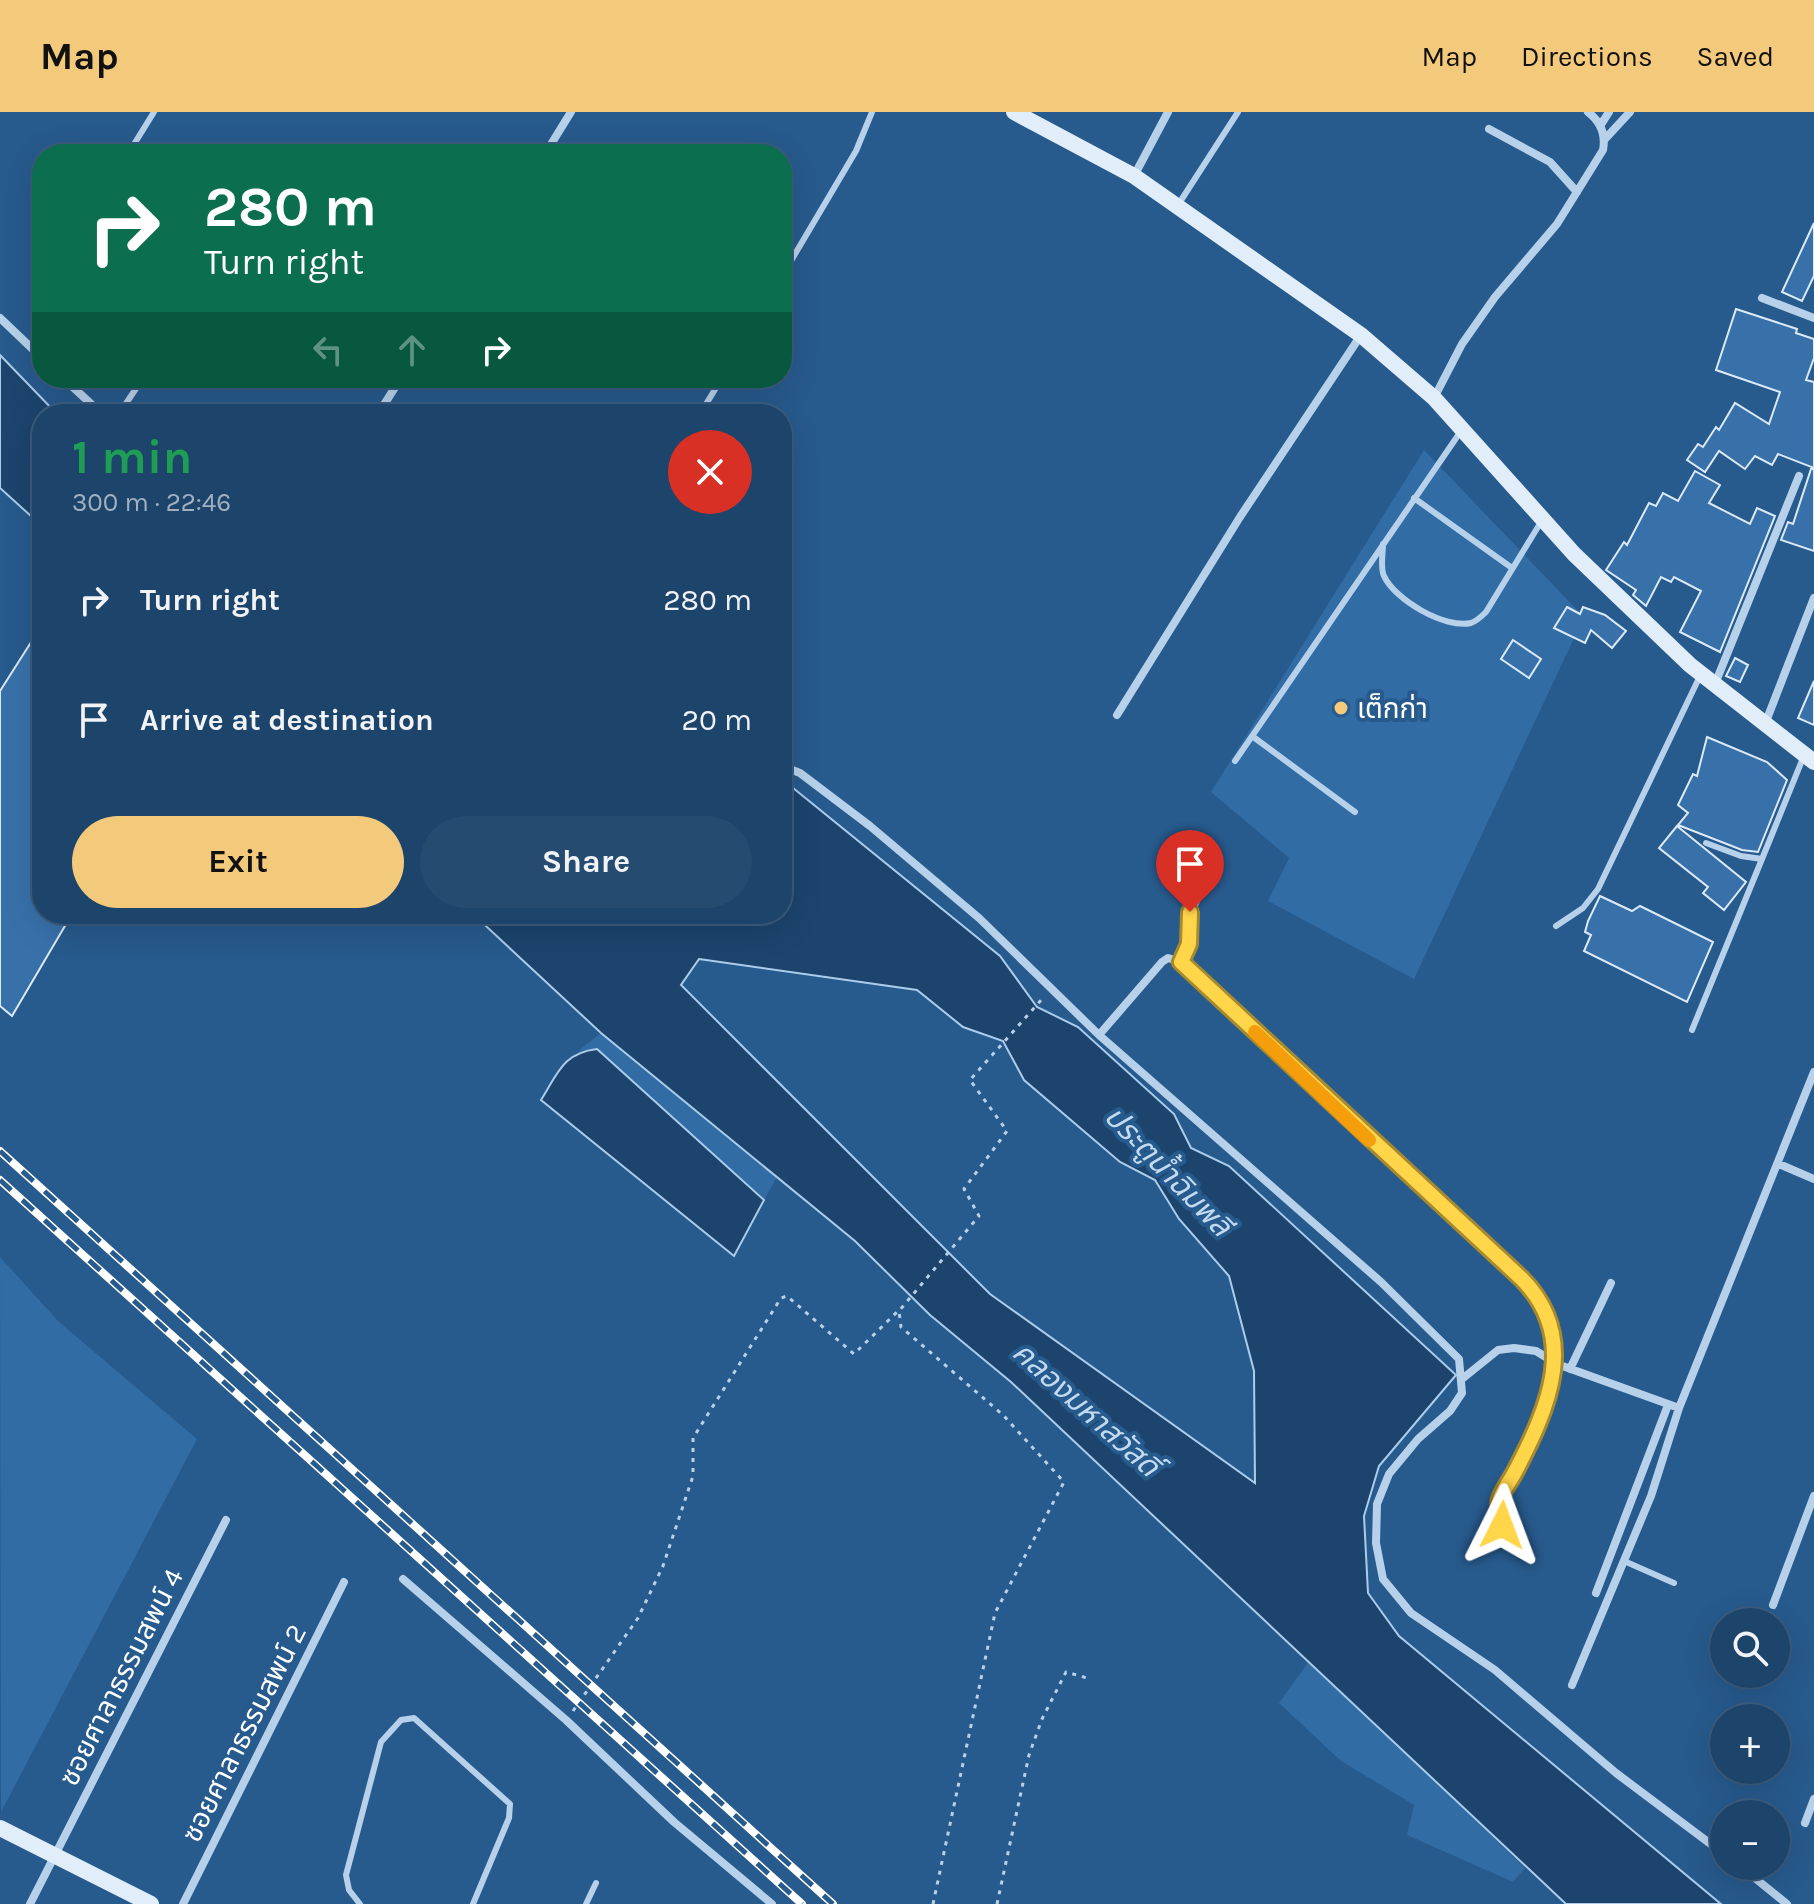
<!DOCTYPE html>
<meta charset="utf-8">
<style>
body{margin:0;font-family:Karla,"Noto Sans Thai",sans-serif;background:#254b70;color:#f1f3f6;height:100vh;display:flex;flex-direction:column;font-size:30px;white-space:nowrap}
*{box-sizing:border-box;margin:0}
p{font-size:26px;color:#a0b0c1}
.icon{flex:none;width:44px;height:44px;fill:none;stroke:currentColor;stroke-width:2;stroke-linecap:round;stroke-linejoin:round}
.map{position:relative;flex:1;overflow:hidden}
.panel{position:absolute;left:32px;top:292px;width:760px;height:520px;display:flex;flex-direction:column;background:#1d446a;border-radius:32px;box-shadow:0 8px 32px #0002,0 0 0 2px #3b5c7e}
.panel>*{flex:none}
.hud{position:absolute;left:32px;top:32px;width:760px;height:244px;border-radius:32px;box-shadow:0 8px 32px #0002,0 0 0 2px #3b5c7e;background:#0b6e4f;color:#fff;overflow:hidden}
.buttons{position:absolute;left:1710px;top:1496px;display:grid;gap:16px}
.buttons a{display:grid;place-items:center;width:80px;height:80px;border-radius:50%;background:#1d446a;box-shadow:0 8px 32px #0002,0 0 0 2px #3b5c7e;font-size:40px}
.pin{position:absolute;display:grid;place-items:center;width:68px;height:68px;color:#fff;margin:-82px -34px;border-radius:50% 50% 50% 0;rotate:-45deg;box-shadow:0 0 8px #0007}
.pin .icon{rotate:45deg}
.me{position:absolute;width:88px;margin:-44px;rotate:3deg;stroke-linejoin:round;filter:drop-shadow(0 0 6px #0008)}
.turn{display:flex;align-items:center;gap:28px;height:168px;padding:0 40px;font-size:36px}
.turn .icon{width:104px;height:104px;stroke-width:2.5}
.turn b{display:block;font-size:56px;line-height:68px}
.lanes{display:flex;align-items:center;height:76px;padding:0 40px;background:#0003;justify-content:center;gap:40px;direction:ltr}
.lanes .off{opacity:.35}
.round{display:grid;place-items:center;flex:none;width:84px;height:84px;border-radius:42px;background:#254b70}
.summary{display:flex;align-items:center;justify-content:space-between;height:136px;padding:0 40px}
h1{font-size:48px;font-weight:700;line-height:60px;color:#1e9e55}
.primary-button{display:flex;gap:16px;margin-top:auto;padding:16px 40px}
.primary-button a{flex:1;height:92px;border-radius:48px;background:#f3c97c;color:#111;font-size:32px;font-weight:700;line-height:92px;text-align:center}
.primary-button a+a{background:#254b70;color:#f1f3f6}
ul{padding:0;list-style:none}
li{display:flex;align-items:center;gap:24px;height:120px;padding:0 40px}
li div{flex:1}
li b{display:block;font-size:30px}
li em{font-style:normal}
header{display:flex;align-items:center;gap:48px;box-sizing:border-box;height:112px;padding:0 40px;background:#f3c97c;color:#111}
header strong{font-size:38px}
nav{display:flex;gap:44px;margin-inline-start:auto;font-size:28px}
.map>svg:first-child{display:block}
</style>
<header>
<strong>Map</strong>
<nav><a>Map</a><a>Directions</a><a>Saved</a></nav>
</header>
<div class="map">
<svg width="1814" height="1792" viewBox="0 0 1814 1792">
<rect width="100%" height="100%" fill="#275a8d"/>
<path fill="#326ca4" d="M1424,338l160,167 -170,362 -146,-78 21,-43 -78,-66z
M601,921l176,144 -13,23 -166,-151 -20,2z
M0,1145l59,65 138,117 -196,373z
M1309,1549l216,207 -12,14 -106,-47 7,-30 -73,-44 -62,-58z"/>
<path fill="#1c446d" stroke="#abcdeb" stroke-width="2" fill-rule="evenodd" d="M0,243l57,59h-15v112l-42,-38z
M782,667l218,177 37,51 41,20 96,87 17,34 38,18 227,209 -77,91 -15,50 4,77 31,43 322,268h-155l-555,-522 -81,-67 -75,-74 -254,-208 -128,-119h309zM699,847l218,31 46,37 40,14 21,39 96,82 35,18 24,39 50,57 25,95 1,112 -265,-189 -309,-309z
M597,937l167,151 -30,56 -193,-156c17,-27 22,-47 56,-51z"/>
<path fill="#3871a9" stroke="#dbeaf8" stroke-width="2" d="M1814,111v53l-12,25 -20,-9z
M1736,197l61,20 -1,4 18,6v19l-8,22 8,2v86l-36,-14 -6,11 -17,-9 -10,13 -26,-18 -14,21 -18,-12 11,-16 5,3 13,-20 3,3 16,-27 34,21 11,-32 -64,-22z
M1811,357h3v82l-33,-11 7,-18 5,2z
M1695,359l25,14 -11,18 41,21 7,-16 18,8 -55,136 -40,-20 21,-41 -27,-14 -3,5 -10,-5 -15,29 -13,-11 3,-5 -30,-20 18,-28 3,3 22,-42 7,3 7,-13 15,8z
M1567,495l13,7 3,-7 22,8 21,16 -14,17 -21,-18 -6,13 -31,-15z
M42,513v289h30l-60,102 -12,-10v-315z
M1513,528l28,19 -12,19 -28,-19z
M1735,546l13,7 -8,17 -14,-6z
M1814,569v44l-16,-7z
M1707,625l60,25 20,18 -29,72 -16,-2 -64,-25 10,-12 -10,-8 15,-31 4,2z
M1677,714l69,56 -22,28 -21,-17 5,-6 -49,-39z
M1600,784l32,15 8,-5 73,36 -26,60 -103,-51 7,-16 -6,-3 3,-11z"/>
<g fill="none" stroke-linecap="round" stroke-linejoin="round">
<path stroke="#b7d1ea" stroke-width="3" stroke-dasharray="4 6" stroke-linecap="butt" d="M573,1599l65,-93 25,-52 30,-90v-38l88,-140 6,-2 67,58 43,-42
M933,1792l62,-291 69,-131 -61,-67 -102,-88 -2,-16 80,-95 -15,-27 43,-58 -37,-51 73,-82
M997,1792l32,-149 13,-36 24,-47 21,6"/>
<path stroke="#b7d1ea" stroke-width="6" d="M128,42l26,-42
M1178,93l60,-93
M782,164l74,-125 16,-39
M119,302l24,-36
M700,302l22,-36
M1414,386l98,70
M1383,432c0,9 -3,24 1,32 11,24 61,53 87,47 6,-2 11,-7 15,-11l55,-90
M1252,624l103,76
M1235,649l226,-330
M1706,731l35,13 21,3 41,-101
M1556,814l27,-18 15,-19 102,-213
M1692,918l70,-171
M1624,1449l50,22
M360,1792l-11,-14 -3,-15 35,-133 20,-22 13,-2 96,86 -1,14 -36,86
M586,1792l10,-21"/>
<path stroke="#b7d1ea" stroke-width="8" d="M1600,14l9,-14
M1489,17l61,33 27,30
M1605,27l25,-27
M545,42l26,-42
M1134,64l34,-64
M1762,186l52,20
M0,206l42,40
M63,266l39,36
M1434,286l28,-54 33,-47 62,-73 46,-74c3,-16 -2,-28 -15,-38
M378,302l23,-36
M1715,572l84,-208
M1117,603l123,-198 121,-182
M1765,612l49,-126
M782,654l18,7 70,53 109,92 120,117 282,247 78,77 3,34 -12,18 -32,28 -29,35 -12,30 -1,39 7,36 28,34 84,57 121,103 108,81
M1181,850c9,-22 4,-40 15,-61
M1099,923l63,-73 6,-4 13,4 351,328c43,59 14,120 -16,179 -12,25 -22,26 -14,56
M1779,1052l35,15
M1570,1257l41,-86
M1462,1267l36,-29 16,-2 22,3 21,13 122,44
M403,1467l163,141 108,102 98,82
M1596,1481l72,-188
M1773,1493l41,-109
M1572,1573l79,-189 28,-88 135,-336
M1805,1711l9,-24
M1740,1754l47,38
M30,1792l196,-384
M183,1792l161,-322"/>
<path stroke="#e1edf9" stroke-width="16" d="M1014,0l120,64 227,159 73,63 140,156 116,111 124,97
M0,1716l151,76"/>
<defs>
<path id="rail" d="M0,1039l833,753
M0,1068l802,724"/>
</defs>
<use href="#rail" stroke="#fff" stroke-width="8"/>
<use href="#rail" stroke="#275a8d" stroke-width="5" stroke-dasharray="15" stroke-linecap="butt"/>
</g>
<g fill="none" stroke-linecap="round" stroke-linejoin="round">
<defs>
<path id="route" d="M1190,800l-1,32 -8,18 341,317c57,58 27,128 -6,191 -13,25 -22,25 -14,55"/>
</defs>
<use href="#route" stroke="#a68a30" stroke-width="20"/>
<use href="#route" stroke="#ffd54a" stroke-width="14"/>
<path stroke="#f59e0b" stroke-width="14" d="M1255,920l114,108"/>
</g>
<circle fill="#f3c97c" stroke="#275a8d" stroke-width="3" cx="1341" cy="596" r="8"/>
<g text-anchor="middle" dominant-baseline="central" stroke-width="8" stroke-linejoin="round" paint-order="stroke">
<g font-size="28" fill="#fff" stroke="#275a8d" text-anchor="start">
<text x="1357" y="596">เต็กก่า</text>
</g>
<g font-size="28" fill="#fff" stroke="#275a8d">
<text transform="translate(121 1565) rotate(-63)">ซอยศาลาธรรมสพน์ 4</text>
<text transform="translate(244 1621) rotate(-63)">ซอยศาลาธรรมสพน์ 2</text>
</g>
<g font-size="30" font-style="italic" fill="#c3dbf1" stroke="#275a8d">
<text transform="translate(1168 1059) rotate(46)">ประตูน้ำฉิมพลี</text>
<text transform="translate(1086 1297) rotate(42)">คลองมหาสวัสดิ์</text>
</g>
</g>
</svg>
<div class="buttons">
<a><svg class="icon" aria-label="search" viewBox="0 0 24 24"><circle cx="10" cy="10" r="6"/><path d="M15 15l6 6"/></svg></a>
<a>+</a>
<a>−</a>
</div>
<div class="pin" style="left:1190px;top:800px;background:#d93025"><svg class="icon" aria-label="arrive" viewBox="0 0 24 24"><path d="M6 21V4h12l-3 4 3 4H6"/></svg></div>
<svg class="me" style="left:1502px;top:1413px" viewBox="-20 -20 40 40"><path d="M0-17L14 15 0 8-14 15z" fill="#ffd54a" stroke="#fff" stroke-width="4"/></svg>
<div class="hud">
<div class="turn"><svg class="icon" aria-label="right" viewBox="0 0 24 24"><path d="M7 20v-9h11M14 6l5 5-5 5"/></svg><div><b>280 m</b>Turn right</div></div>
<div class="lanes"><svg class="icon off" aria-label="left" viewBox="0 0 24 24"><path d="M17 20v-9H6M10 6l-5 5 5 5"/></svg><svg class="icon off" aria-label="ahead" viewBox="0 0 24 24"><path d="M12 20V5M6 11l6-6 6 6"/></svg><svg class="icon" aria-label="right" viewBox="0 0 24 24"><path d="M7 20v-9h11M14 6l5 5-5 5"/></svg></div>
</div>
<section class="panel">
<div class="summary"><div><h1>1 min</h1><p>300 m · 22:46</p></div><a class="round" style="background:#d93025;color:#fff"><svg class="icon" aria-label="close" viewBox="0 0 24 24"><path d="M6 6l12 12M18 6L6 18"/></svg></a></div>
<ul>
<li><svg class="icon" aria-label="right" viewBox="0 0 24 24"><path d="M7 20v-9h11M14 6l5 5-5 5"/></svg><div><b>Turn right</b></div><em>280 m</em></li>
<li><svg class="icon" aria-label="arrive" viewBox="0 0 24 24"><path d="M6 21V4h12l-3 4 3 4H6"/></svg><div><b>Arrive at destination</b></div><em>20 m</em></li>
</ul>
<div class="primary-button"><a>Exit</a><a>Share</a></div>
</section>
</div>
